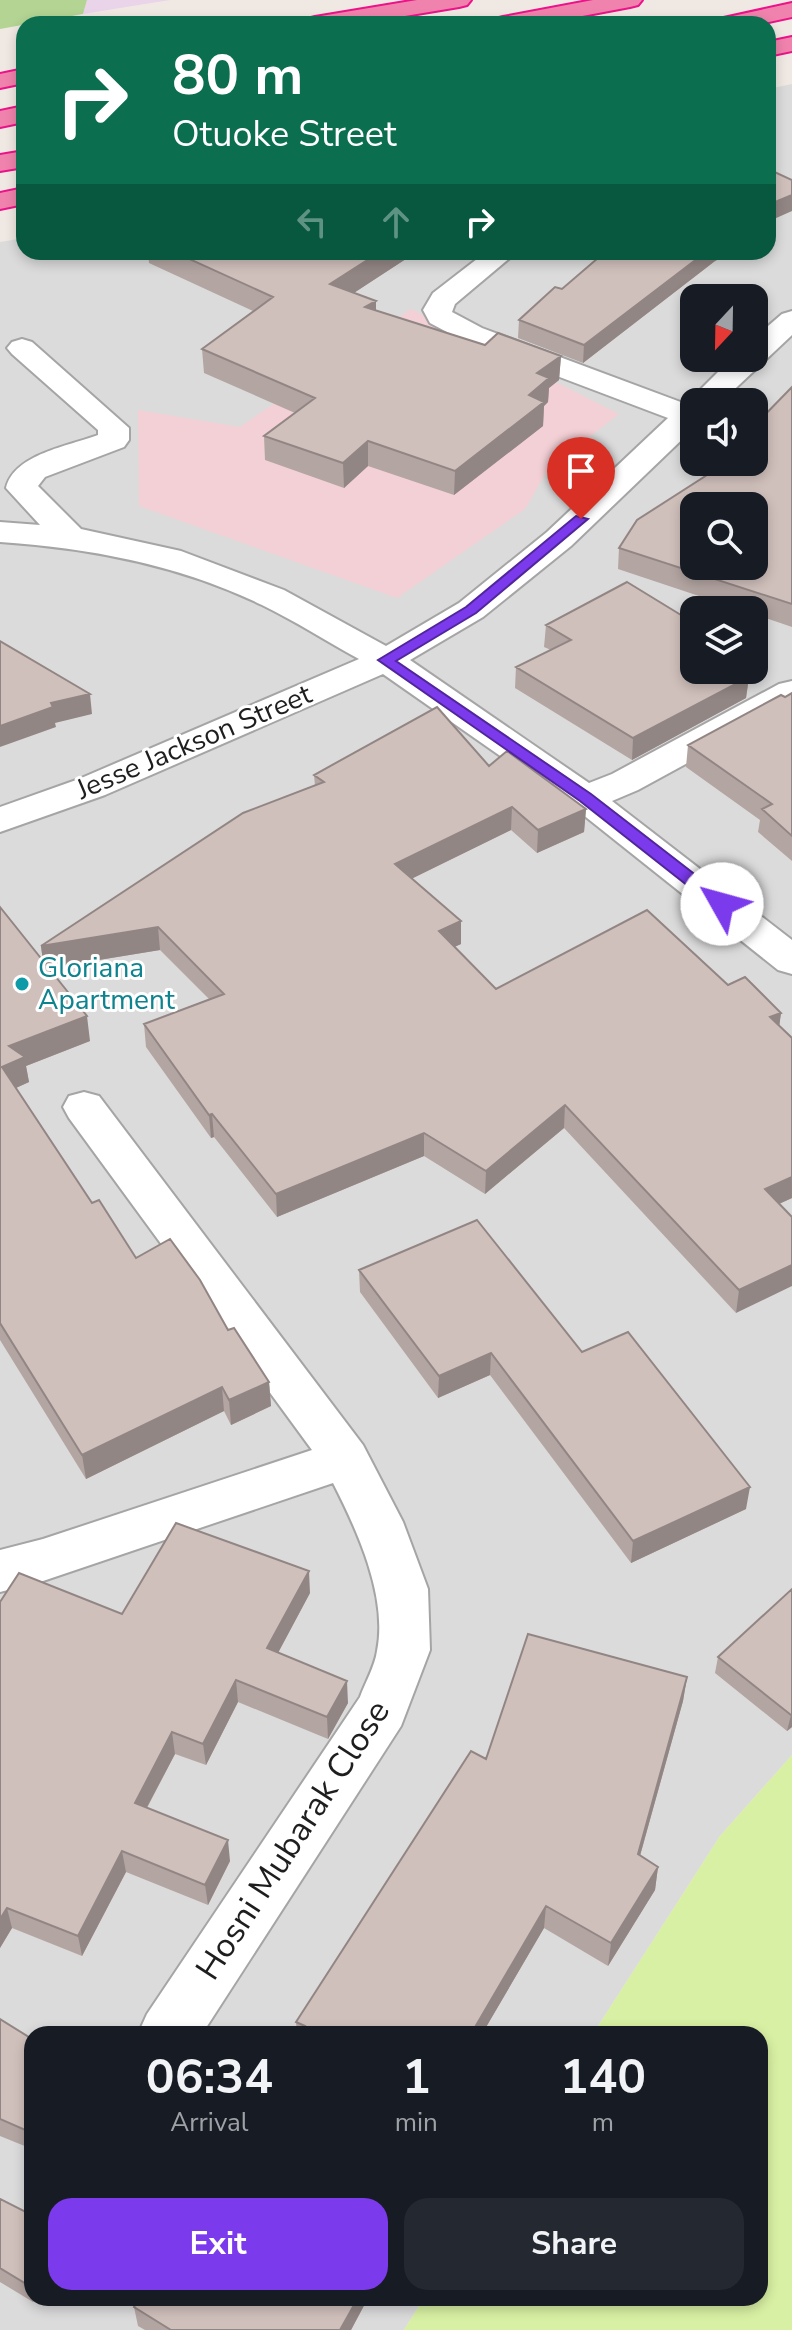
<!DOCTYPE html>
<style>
body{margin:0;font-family:"Nunito Sans",sans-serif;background:#242831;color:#f1f3f6;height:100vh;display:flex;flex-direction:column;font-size:30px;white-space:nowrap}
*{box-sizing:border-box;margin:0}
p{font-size:26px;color:#9ea1a6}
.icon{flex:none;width:44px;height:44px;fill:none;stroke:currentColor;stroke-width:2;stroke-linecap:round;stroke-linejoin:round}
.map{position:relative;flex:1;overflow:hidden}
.details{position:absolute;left:24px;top:2026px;width:744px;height:280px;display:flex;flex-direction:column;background:#171b24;border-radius:24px;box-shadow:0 4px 12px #0003}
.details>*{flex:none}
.guide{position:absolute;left:16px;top:16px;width:760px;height:244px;border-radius:24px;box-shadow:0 4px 12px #0003;background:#0b6e4f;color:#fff;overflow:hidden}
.needle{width:52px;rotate:202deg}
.fabs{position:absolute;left:680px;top:284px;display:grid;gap:16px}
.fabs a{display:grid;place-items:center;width:88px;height:88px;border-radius:16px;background:#171b24;box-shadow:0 4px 12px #0003;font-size:40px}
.pin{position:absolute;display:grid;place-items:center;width:68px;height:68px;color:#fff;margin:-82px -34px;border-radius:50% 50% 50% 0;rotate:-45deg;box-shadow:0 0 8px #0007}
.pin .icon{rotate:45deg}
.me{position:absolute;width:88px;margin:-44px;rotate:308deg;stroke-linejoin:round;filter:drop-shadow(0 0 6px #0008)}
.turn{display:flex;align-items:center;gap:28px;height:168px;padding:0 24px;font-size:36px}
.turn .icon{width:104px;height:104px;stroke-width:2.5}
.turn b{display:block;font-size:56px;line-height:68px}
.lanes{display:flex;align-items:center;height:76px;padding:0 24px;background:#0003;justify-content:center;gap:40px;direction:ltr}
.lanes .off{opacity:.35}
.eta{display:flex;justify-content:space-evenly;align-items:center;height:136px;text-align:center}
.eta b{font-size:48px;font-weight:700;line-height:56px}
.action{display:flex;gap:16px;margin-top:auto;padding:16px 24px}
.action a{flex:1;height:92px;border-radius:24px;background:#7c3aed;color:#fff;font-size:32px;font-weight:700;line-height:92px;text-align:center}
.action a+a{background:#242831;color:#f1f3f6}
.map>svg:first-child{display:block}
</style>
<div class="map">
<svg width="792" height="2330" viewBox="0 0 792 2330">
<rect width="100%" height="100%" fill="#f0e9e3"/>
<path fill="#dcdbdb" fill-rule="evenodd" d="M792,84v1671l-72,81 -127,198h-561v264h392l-20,32h-404v-2088l24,-4v14h744v-163zM694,298h60v60h-60zM694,402h60v60h-60zM694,506h60v60h-60zM694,610h60v60h-60z"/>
<path fill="#f3d0d6" d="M411,309l208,105 -71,55 -23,40 -128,89 -258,-92 -1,-96 102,17z"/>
<path fill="#ead4ea" d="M87,0h83l-87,14z"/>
<path fill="#d8f0a3" d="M792,1755v575h-388l20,-32h336v-264h-167l127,-198z"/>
<path fill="#b3d493" d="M0,0h87l-4,14 -83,15z"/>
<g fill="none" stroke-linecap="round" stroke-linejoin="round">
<defs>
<path id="street" d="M486,252h31l-62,52 -3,8 30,16 204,76 46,-46h22v-20l28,-24 10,-3v24l-71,67h-27v26l-123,118 -88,71 -73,43 179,123 23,-9 167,-90 13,-3v25l-154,84 -26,11 180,139v34l-14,-4 -206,-164 -189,-132 -278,121 -105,37v-25l79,-28 280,-120c-33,-18 -64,-38 -97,-54 -82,-40 -172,-57 -262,-63v-20l40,3 -34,-37c8,-34 63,-42 92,-53v-5l-86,-76 -5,-6 5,-6 10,-3 10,3 97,86v12l-5,7 -79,30 -7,9 43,43 100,22 103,39 102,56 73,-43 88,-71 121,-114 -206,-78 -32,-17 -7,-13 10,-17z
M84,1092l15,4 264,349 40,77 25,67 2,61 -29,76 -199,308h-64l9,-20 213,-317c5,-14 15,-31 17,-46 11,-54 -20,-121 -44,-168l-290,98 -43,11v-42l43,-11 269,-89 -243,-332 -6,-11 6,-11z"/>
<path id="highway" d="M417,0h54l-4,5 -8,2 -102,17h-54l4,-5 8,-2z
M593,0h49l-4,5 -8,2 -90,17h-49l4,-5 8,-2z
M792,3v14l-32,7h-45l4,-5z
M792,37v14l-24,5v-14z
M24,69v14l-24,5v-14z
M24,106v16l-24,5v-16z
M24,151v16l-24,4v-16z
M24,188v16l-24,5v-16z"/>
</defs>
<use href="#street" stroke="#a5a5a5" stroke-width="4"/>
<use href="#highway" stroke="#ec1289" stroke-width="4"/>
<use href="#street" fill="#fff" fill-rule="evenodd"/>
<use href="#highway" fill="#f083ad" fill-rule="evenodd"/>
</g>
<path fill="#b3a5a2" d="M148,252h264v3l-59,38 23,18 109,34 76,11 -2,24 -10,8 -1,14 -4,4 -1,20 -89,69 -86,-29 -24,22 -79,-28 -1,-24 31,-23 -91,-40 -2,-24 51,-38 -104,-48z
M605,252h128l-18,9 -132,102 -65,-25 1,-18 43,-31z
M792,387v240l-38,-13v-4h-13l-123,-41 1,-21 88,-73z
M546,625l148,45 55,7 -3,21 -114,62 -117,-72 1,-21 35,-17 -7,-3z
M792,693v168l-34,-29 2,-12 -74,-53 2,-22z
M489,766l97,43 -2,23 -47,21 -26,-23 -99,48 49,43v23l-7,3 42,42 232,-4 53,28 -2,13 13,12v160l-13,6 -43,109 -172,-185 -79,66 -61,-38 -147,61 -63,-80 -3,1 -65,-91 -2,-23 65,-25 -49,-49 -111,18 41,73 -64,25 3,16 -13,6 76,115 44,55 92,72 41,52 2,24 -40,19 -7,-14 -138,68 -86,-139v-433l43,54 -2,-15 274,-160 -1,-11z
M359,1270l223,82 164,157 -115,54 -141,-188 -52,23 -78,-106z
M792,1589v138l-5,4 -72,-58 3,-16z
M310,1593l-32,59 70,51 -20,36 -90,-37 -32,63 -31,-11 -28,54 83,53 -22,44 -82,-33 -44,84 -70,-28 -12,20v-346l122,12z
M687,1677l-4,24 -43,155 18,11 -3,23 -47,76 -64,-38 -62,106h-185l-1,-12 190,-263z
M0,2019l32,20v110l-32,-13z
M0,2199l32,99h3l-2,4 -33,-20z
M368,2298l-17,32h-206l-7,-4 -4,-19z"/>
<path fill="#928684" d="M792,195v16l-18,8 -2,14 -4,2v-30z
M380,252h32v3l-81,53 -1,-24z
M706,252h27l-18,9 -132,102 1,-18z
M376,301v24l-11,-18z
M561,356l-2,24 -10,8 -1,14 -4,4 -1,20 -89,69 1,-24 74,-76 8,-22z
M368,441v25l-24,22 -1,-25z
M749,677l-3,21 -114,62 1,-22z
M90,694l2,20 -37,9 1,4 -56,20v-21l51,-23z
M512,807l-1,23 -116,57v-23z
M586,809l-2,23 -47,21 1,-23z
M461,921v23l-22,10v-23z
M158,927l2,23 -116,19 -3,-23z
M781,1013l-3,23 -8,-19z
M87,1016l3,25 -64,25 3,16 -22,10 -5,-25 7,-21z
M565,1105l-1,23 -79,66 1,-23z
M212,1114l2,23 -3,1 -2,-23z
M424,1133v23l-147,61 -1,-23z
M792,1177v21l-31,14 4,-23z
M792,1265v21l-56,27 3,-23z
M491,1353l-1,22 -52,23 1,-22z
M269,1382l2,24 -40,19 -2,-25z
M222,1387l2,24 -138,68 -4,-24z
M750,1487l-4,22 -115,54 2,-22z
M309,1571l1,22 -41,77 -2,-22z
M687,1677l-4,24 -49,176 4,-23z
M236,1680l2,22 -32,63 -3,-21z
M347,1681l1,22 -20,36 -1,-22z
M792,1714v13l-5,4 4,-16z
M172,1732l3,22 -37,70 -3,-21z
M228,1840l2,21 -22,44 -3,-20z
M122,1851l4,21 -44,84 -4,-20z
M658,1867l-3,23 -47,76 3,-23z
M546,1906l-2,22 -62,106h-11z
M7,1908l5,20 -12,20v-29z
M32,2277v21h3l-2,4 -5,-17z
M358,2298h10l-17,32h-11z"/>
<path fill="#d0c0bc" stroke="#928684" stroke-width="2" fill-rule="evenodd" d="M768,169l24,11v15l-24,10z
M174,252h206l-50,32 46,17 -11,6 120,38 13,-12 63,23 -24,17 12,5 -20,17 15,7 -89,69 -87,-30 -25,22 -79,-27 51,-38 -113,-49 71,-52z
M605,252h101l-122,93 -65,-25 36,-33 7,2z
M792,387v217l-173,-56 18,-28 70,-45 13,-13h34v-36zM694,506h60v60h-60z
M627,582l67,41v47h43l12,7 -116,61 -117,-71 55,-27 -25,-15z
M0,641l90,53 -39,9 2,4 -53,19z
M792,693v143l-30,-27 10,-5 -84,-59 93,-50 4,2z
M437,707l52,59 18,-15 79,58 -48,21 -26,-23 -117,57 66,57 -22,10 57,58 151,-79 81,75 17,-8 36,36 -11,4 22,21v139l-27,12 27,28v48l-53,25 -174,-185 -79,66 -62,-38 -148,61 -64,-80 -3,1 -65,-91 80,-30 -66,-67 -117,19 202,-133 81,-31 -10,-7z
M0,907l87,109 -78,30 16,11 -23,10 90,136 7,-3 37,58 34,-19 30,41 28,50 6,-2 35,54 -40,18 -7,-13 -140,68 -82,-132z
M477,1220l105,132 46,-20 122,155 -117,54 -142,-188 -52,23 -80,-106z
M176,1523l133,48 -42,77 80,33 -20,36 -91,-37 -33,64 -31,-12 -37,71 93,37 -23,45 -83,-34 -44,85 -71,-28 -7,11v-317l19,-29 103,41z
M792,1589v125l-1,1 -73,-58z
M528,1634l159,43 -49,177 20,13 -47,76 -65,-37 -75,128h-171l5,-8 -9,-4 175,-271 15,8z
M0,2019l32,20v94l-32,-14z
M0,2199l32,16v62l-4,8 -28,-17z
M140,2298h218l-18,32h-169l-37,-23z"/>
<path fill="#7c3aed" stroke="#51269a" stroke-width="2" d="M576,516l12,3 -112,94 -80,48 195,133 137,106v8h-12l-136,-107 -202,-141 88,-53z"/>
<circle fill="#0f9aa8" stroke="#fff" stroke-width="3" cx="22" cy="984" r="8"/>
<g text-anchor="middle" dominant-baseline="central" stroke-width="6" stroke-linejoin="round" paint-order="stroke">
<g font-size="28" fill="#1e1e1e" stroke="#fff">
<text transform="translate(194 742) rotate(-23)">Jesse Jackson Street</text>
</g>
<g font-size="28" fill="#0d838f" stroke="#fff" text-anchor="start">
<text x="38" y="968">Gloriana<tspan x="38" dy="32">Apartment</tspan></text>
</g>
<g font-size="34" fill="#1e1e1e" stroke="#fff">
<text transform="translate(293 1840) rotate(-57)">Hosni Mubarak Close</text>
</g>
</g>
</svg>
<div class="fabs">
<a><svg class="needle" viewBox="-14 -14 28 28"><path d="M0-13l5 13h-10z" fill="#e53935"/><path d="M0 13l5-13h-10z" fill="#9ea1a6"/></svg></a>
<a><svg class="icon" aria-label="sound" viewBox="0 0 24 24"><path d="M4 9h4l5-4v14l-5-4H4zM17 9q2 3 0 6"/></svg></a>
<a><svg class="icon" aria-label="search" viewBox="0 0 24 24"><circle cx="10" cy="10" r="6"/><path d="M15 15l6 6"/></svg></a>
<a><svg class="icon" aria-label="layers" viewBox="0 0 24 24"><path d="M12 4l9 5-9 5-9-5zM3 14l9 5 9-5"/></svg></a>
</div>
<div class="pin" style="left:581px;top:519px;background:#d93025"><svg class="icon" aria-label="arrive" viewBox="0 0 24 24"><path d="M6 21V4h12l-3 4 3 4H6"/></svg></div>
<svg class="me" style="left:722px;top:904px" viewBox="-20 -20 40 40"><circle r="19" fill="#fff"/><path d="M0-13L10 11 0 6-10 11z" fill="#7c3aed"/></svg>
<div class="guide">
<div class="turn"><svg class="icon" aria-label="right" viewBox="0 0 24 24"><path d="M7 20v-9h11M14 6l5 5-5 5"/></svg><div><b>80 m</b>Otuoke Street</div></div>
<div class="lanes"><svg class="icon off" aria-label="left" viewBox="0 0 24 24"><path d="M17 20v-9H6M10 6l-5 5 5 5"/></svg><svg class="icon off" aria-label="ahead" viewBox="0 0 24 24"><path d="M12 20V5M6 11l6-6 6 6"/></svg><svg class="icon" aria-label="right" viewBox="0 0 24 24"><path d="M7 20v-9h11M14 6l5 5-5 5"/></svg></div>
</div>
<section class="details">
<div class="eta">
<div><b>06:34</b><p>Arrival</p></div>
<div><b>1</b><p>min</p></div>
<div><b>140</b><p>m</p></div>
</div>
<div class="action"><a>Exit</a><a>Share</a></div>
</section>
</div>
